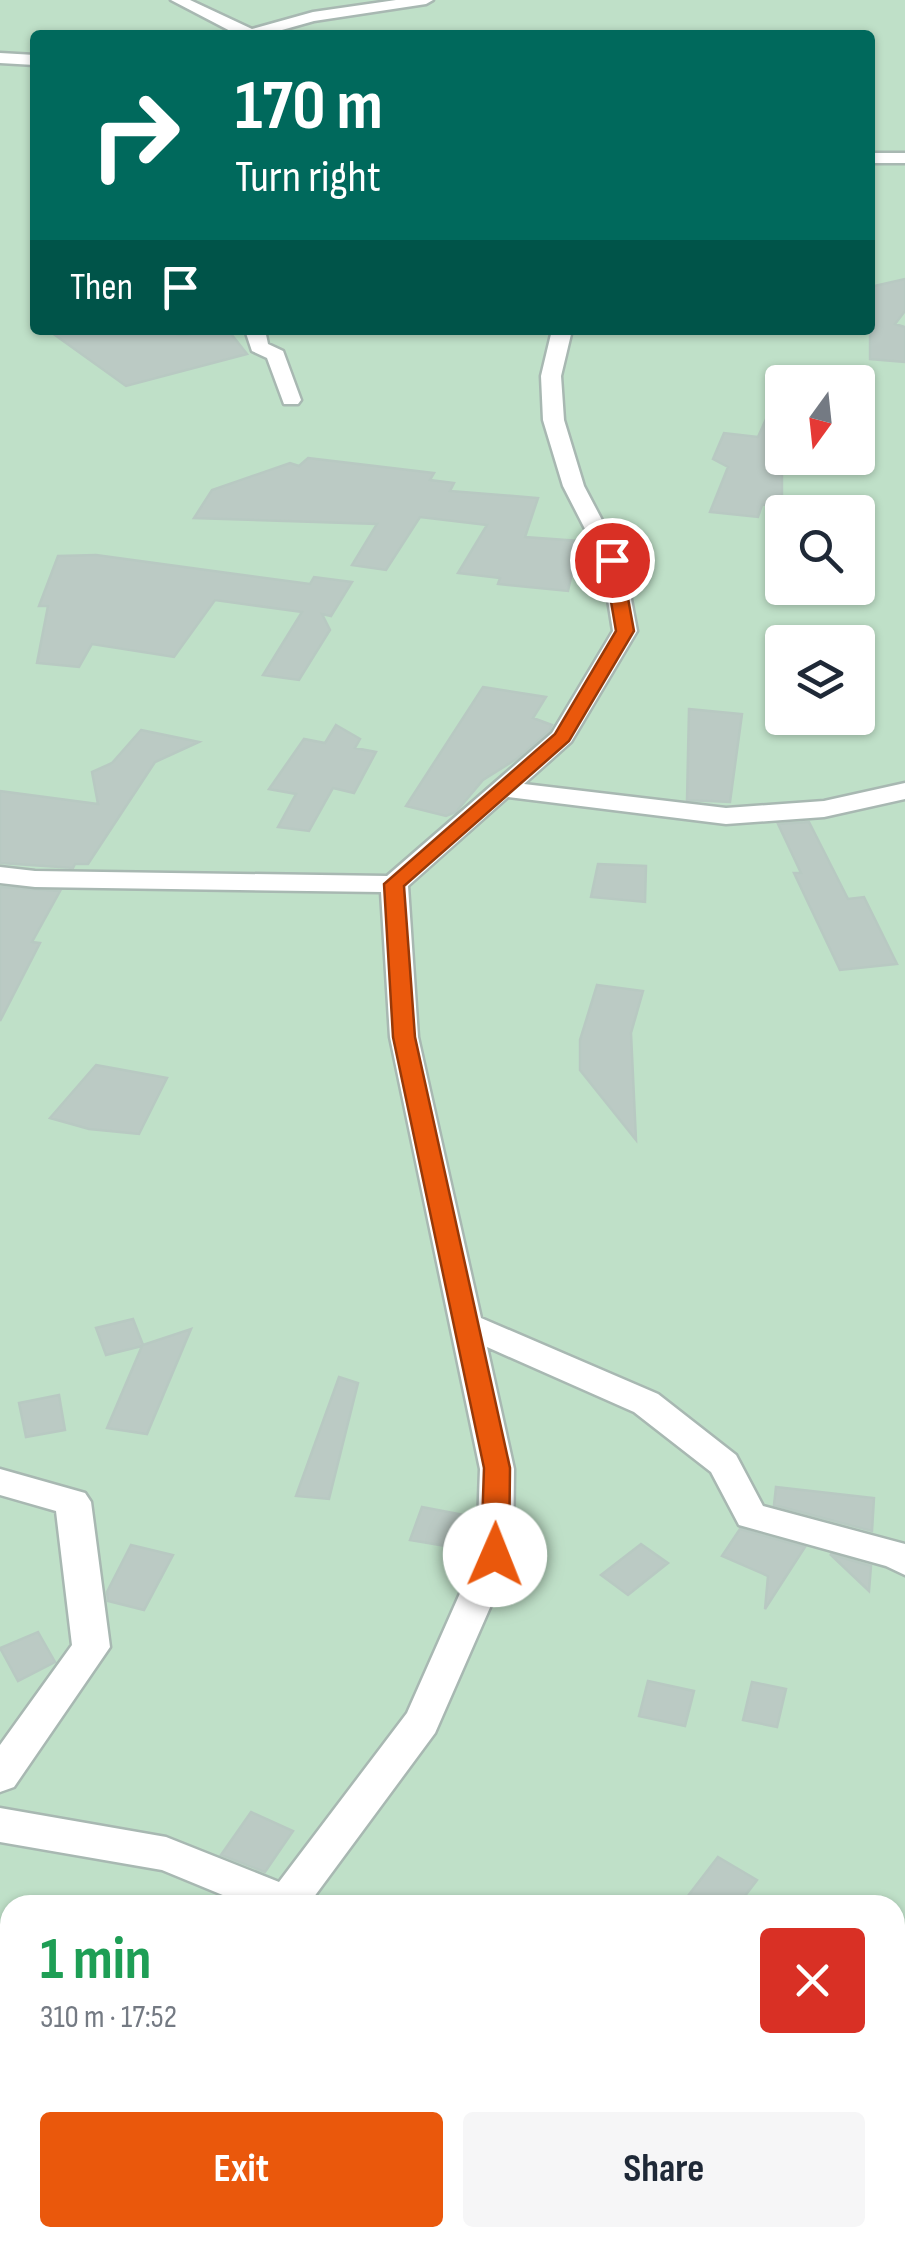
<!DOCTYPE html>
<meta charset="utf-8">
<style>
body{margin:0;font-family:"Sofia Sans Condensed",sans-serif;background:#f6f6f7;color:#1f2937;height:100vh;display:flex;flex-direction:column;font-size:38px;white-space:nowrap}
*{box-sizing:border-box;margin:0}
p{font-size:32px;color:#747a83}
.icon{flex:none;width:55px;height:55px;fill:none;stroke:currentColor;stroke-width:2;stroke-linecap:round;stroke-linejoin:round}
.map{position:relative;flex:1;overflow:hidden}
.drawer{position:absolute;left:0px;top:1895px;width:905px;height:352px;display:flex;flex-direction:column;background:#fff;border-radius:30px 30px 0 0;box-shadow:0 2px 8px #0004}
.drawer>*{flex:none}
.guide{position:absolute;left:30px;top:30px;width:845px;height:305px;border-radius:10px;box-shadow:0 2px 8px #0004;background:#00695c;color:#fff;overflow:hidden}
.needle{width:65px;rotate:195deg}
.controls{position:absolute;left:765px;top:365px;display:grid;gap:20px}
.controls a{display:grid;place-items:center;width:110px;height:110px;border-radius:10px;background:#fff;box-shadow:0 2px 8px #0004;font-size:50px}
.pin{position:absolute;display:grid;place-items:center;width:85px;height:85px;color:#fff;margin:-42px;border:5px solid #fff;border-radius:50%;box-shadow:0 2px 10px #0007}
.me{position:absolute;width:110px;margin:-55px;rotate:1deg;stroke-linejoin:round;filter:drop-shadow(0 0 8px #0008)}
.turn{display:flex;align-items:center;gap:35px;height:210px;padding:0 40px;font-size:45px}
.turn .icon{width:130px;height:130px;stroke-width:2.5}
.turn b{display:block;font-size:70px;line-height:85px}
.then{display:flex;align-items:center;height:95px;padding:0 40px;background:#0003;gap:20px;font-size:38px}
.round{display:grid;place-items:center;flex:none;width:105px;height:105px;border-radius:10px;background:#f6f6f7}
.headline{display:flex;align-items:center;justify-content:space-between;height:170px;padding:0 40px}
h1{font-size:60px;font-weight:700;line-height:75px;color:#1e9e55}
.primary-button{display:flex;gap:20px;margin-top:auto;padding:20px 40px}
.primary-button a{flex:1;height:115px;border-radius:10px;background:#ea580c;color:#fff;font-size:40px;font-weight:700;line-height:115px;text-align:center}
.primary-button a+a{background:#f6f6f7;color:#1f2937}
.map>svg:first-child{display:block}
</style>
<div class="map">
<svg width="905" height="2246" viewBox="0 0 905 2246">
<rect width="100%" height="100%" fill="#e6efeb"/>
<path fill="#bfe0c8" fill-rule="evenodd" d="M0,0h905v2246h-905zM35,35h835v295h-835zM782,382h76v76h-76zM782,512h76v76h-76zM782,642h76v76h-76zM10,1905h885v333h-885z"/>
<path fill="#bbcac4" stroke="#b8c9c2" stroke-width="2.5" d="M905,279v32l-10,13 10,3v35l-35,-3v-72z
M48,330h116l16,5 48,-5 19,24 -121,32z
M782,383v120l-20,2 -4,12 -48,-5 18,-45 -15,-8 11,-26 34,4z
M308,458l126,15 -4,7 24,3 -4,8 88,7 -13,39 54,4 -11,50 -70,-7 2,-6 -42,-5 29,-48 -67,-8 -34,53 -34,-5 25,-41 -183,-6 18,-28 78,-27 9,3z
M96,555l214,29 4,-7 38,5 -21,34 -9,-2 8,16 -31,50 -36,-5 39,-63 -87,-12 -41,57 -82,-13 -13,23 -42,-4 11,-57h-9l19,-50z
M483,687l63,10 -13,21 19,7 -3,6 -31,27 -35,22 -27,32 -10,4 -40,-10z
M689,709l53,5 -12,88 -43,-2z
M336,725l24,14 -5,9 21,4 -22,41 -21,-5 -24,43 -31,-4 18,-33 -27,-5 35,-50 21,4z
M141,730l58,12 -44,20 -67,102h-13l-2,4 -73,-5v-72l98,13 -6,-32 20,-9z
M809,822l39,77 16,-2 33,67 -57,6 -46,-97h7l-23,-49z
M598,864l48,2 -1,36 -54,-5z
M0,887l60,4 -28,51 8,1 -40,78z
M597,985l46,6 -12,42 5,107 -56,-70v-30z
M96,1065l71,13 -28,56 -50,-5 -39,-11z
M133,1319l10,26 48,-16 -44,105 -40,-6 35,-82 -36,9 -10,-27z
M339,1377l19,6 -29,116 -33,-3z
M59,1395l6,35 -39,7 -7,-34z
M776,1487l98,11 -2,33 -98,-26z
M422,1507l47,9 -11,32 -48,-8z
M740,1529l65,18 -40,62 3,-33 -46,-20z
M641,1544l27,19 -40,32 -27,-20z
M131,1545l42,10 -29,55 -36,-9 -1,-9z
M830,1554l41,12 -2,25z
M38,1632l17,30 -37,19 -18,-33z
M648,1681l46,10 -9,35 -46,-10z
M752,1682l34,7 -9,38 -34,-7z
M251,1812l42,19 -28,41 -44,-17z
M718,1857l39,23 -19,25h-57z"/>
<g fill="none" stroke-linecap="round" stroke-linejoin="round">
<defs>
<path id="minor" d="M171,0h19l62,29 61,-17 83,-12h37l-7,4 -112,17 -50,14h-26z
M0,53l35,2v10l-35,-2z
M870,153h35v10h-35z
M245,330h20l3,14 15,7 18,49 -3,4h-14l-17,-46 -15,-7z
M552,330h20l-11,46 3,44 20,66 40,76 13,69 -66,111 -47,42 202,24 98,-7 81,-18v16l-81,18 -98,7 -218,-27 -100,89 10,151 63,281 177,76 78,61 27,51 142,38v31l-19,-9 -147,-41 -28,-53 -77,-60 -147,-65 27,122 -1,86 -78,178 -127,172h-61l-85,-35 -162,-28v-34l166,29 113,45 128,-169 70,-158 3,-86 -90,-432 -9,-145 -346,-5 -35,-4v-16l35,4 352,5 165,-143 61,-102 -11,-69 -39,-76 -20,-66 -2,-44z
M0,1469l85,24 6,9 19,145 -96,140 -14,5v-47l72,-100 -16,-134 -56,-16z
M0,2017l10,1v38l-10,-1z
M63,2238h45l-3,8h-46z"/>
</defs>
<use href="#minor" stroke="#a8b8b2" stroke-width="5"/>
<use href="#minor" fill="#fff" fill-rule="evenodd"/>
</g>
<path fill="#ea580c" stroke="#983908" stroke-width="2.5" d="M612,555l9,5 13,71 -65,110 -165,145 11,151 95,431 -1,87 -4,8 -10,3 -10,-3 -4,-8 3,-87 -91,-431 -9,-153 171,-150 61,-103 -12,-71z"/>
</svg>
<div class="controls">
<a><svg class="needle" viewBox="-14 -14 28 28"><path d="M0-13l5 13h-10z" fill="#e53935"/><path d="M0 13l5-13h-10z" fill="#747a83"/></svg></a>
<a><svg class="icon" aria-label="search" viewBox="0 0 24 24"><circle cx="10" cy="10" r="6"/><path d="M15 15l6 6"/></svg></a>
<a><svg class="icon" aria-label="layers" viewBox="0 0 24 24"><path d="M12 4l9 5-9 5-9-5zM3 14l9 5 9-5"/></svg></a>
</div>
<div class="pin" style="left:612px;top:560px;background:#d93025"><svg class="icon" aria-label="arrive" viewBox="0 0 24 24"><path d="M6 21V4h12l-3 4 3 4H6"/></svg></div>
<svg class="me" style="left:495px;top:1555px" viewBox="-20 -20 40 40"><circle r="19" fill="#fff"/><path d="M0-13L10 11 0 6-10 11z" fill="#ea580c"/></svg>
<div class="guide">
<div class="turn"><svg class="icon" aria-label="right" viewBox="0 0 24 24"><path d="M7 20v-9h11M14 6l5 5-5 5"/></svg><div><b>170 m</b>Turn right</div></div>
<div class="then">Then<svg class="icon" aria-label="arrive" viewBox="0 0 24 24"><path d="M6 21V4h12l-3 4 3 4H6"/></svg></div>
</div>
<section class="drawer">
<div class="headline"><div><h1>1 min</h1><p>310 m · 17:52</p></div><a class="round" style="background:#d93025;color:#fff"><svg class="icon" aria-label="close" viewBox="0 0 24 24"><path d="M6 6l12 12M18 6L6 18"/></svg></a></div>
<div class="primary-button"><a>Exit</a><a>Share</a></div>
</section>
</div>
